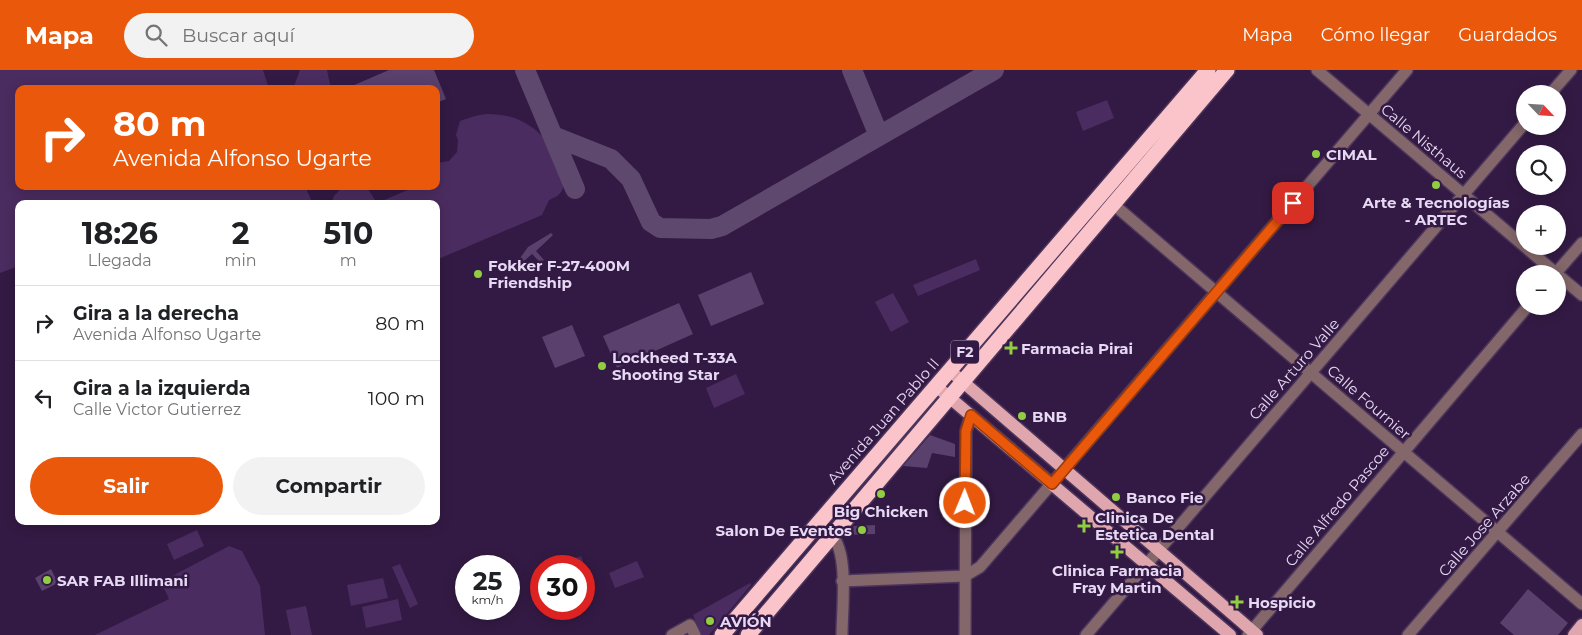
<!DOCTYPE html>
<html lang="es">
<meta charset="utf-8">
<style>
body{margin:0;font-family:Montserrat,sans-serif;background:#f2f2f2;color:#202124;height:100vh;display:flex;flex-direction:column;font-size:19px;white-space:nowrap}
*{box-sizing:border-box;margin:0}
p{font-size:16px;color:#757577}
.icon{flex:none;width:28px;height:28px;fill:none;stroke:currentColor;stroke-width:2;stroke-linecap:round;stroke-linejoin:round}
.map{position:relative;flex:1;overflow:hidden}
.drawer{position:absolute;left:15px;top:130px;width:425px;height:325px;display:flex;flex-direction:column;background:#fff;border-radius:10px;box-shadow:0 2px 12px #0003}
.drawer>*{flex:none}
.hud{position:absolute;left:15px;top:15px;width:425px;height:105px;border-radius:10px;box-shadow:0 2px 12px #0003;background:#ea580c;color:#fff;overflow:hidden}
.needle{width:32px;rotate:115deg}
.tools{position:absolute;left:1516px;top:15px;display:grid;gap:10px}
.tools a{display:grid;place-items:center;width:50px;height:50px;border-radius:50%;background:#fff;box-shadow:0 2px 12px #0003;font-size:25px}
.speed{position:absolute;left:455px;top:485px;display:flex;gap:10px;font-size:25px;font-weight:700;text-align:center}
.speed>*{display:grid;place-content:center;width:65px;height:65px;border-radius:50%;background:#fff;box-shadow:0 2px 12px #0003;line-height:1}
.speed small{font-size:12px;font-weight:400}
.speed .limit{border:8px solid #d22;background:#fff;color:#111}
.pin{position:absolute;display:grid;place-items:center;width:42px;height:42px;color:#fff;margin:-21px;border-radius:10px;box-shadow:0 2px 8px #0006}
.me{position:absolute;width:55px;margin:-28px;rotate:1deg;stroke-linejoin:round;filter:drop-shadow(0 0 4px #0008)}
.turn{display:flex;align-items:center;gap:18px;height:105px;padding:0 15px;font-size:22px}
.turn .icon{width:65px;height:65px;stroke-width:2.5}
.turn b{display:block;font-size:35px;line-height:42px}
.eta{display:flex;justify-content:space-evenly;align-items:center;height:85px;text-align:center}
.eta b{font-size:30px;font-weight:700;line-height:35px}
.cta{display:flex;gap:10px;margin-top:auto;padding:10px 15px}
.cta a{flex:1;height:58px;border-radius:30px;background:#ea580c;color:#fff;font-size:20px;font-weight:700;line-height:58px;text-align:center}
.cta a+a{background:#f2f2f2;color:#202124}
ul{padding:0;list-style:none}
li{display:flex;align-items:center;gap:15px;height:75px;padding:0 15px;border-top:1px solid #e0e0e0}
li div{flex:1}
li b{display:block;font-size:19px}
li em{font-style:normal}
header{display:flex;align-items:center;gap:30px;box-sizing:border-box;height:70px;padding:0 25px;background:#ea580c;color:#fff}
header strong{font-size:24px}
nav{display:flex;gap:28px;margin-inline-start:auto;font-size:18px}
.search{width:350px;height:45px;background:#f2f2f2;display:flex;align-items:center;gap:12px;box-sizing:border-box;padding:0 18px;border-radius:28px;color:#757577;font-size:19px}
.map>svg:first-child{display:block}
</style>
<header>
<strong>Mapa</strong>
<div class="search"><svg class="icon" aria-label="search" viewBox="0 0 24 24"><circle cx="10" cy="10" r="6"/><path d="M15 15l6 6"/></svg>Buscar aquí</div>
<nav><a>Mapa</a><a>Cómo llegar</a><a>Guardados</a></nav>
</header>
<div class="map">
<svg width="1582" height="565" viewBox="0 0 1582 565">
<rect width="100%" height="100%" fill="#331a44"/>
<path fill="#4b2c60" d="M0,0h263l6,19h-250v97h286l8,18h-294v62l-19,7z
M300,0h27l4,19h-38z
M1107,30l7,18 -31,13 -7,-19z
M486,44c16,0 31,3 44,12 6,4 13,10 17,16 6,8 19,37 16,46 -3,8 -8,9 -14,12l-7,15 -106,45v-56h-105l3,-8 9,-10h23l11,17 40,-17h19v-23l13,-2 8,-9 1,-12 -2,-5 4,-14 15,-5z
M976,189l4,11 -62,26 -5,-11z
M893,223l16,29 -18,10 -16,-30z
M736,304l9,20 -31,14 -8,-20z
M197,460l7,16 -30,14 -7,-16z
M229,476l13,5 18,35 5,49h-170l74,-36 -8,-17z
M581,486l12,31 -9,4v-25h-21l-1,-3z
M637,491l7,16 -29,11 -6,-15z
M400,494l18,40 -8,4 -18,-41z
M383,508l5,20 -37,8 -4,-21z
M750,513l1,2 -42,50h-12l-2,-5 2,-6 -4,-9z
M398,529l4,21 -36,8 -4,-21z
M306,536l6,29h-21l-5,-25z"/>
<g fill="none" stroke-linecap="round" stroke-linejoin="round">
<path stroke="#5e486e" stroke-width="20" d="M525,0l50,119
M852,0l27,66
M553,66l58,23 20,20 20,43 9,6 51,1 11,-3 272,-156"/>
</g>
<path fill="#5a406d" d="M389,0h45l12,29 -10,4v-14h-91z
M551,163l2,2 -17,16 8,9 -3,3 -9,-9 -17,15 -2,-1 15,-21z
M751,202l13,32 -53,22 -13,-31z
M679,233l14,31 -76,34 -14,-32z
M572,255l13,31 -30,12 -13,-31z
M930,365l25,9v13l-23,-4 -5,15 -24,-2z
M875,455v9l-30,1 9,-9z
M51,499l7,14 -16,8 -7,-13z
M1528,519l40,34 -10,12h-44l-14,-12z"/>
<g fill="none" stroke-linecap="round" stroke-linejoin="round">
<defs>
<path id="minor" d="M1317,0l240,204
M1550,24l21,-24
M1113,134l469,400
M1555,204l27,-31
M1558,205l24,20
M832,466c17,17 10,75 10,99
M842,511l123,-5 15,-9 427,-497
M672,565l18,-10 5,10
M965,565l1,-204 5,-16
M1086,565l439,-512
M1248,565l280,-329
M1408,565l174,-201"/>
<path id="major" d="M955,305l302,260
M936,316l294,249
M1574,565l8,-10"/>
<path id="highway" d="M722,565l486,-565
M748,565l479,-565"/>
</defs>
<use href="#minor" stroke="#4c355c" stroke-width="14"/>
<use href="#major" stroke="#4c355c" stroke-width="15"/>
<use href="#highway" stroke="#4c355c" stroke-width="18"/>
<use href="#minor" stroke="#83676a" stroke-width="11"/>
<use href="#major" stroke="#dfa6ad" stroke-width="12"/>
<use href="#highway" stroke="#fbc4ca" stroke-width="15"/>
</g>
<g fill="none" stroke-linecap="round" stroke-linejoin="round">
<defs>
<path id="route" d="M965,433l1,-72 5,-16 81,69 241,-281"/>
</defs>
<use href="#route" stroke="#983908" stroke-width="12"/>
<use href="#route" stroke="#ea580c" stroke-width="9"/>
</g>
<g fill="#90cd41" stroke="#331a44" stroke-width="2">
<circle cx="1316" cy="84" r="5"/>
<circle cx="1436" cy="115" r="5"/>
<circle cx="478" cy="204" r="5"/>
<path d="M1008.5 270.5h5v5h5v5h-5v5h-5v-5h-5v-5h5z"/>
<circle cx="602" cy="296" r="5"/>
<circle cx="1022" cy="346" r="5"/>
<circle cx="881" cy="424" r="5"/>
<circle cx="1116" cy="427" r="5"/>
<path d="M1081.5 448.5h5v5h5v5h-5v5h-5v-5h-5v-5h5z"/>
<circle cx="862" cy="460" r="5"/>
<path d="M1114.5 474.5h5v5h5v5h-5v5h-5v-5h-5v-5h5z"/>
<circle cx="47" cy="510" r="5"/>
<path d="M1234.5 524.5h5v5h5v5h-5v5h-5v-5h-5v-5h5z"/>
<circle cx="710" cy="551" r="5"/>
</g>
<g text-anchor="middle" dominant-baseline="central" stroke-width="5" stroke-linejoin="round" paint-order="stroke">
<rect fill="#331a44" stroke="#b19fbe" stroke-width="1" x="951" y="270.5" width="28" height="23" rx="4"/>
<g font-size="14" font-weight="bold" fill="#e7d8f3">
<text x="965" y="282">F2</text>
</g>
<g font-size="15" fill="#e7d8f3" stroke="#331a44">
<text transform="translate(1424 71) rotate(40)">Calle Nisthaus</text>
<text transform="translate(1294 299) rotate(-49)">Calle Arturo Valle</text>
<text transform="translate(1369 332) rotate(41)">Calle Fournier</text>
<text transform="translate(883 351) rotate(-49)">Avenida Juan Pablo II</text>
<text transform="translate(1337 436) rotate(-50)">Calle Alfredo Pascoe</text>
<text transform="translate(1484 455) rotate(-49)">Calle Jose Arzabe</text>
</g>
<g font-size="15" font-weight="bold" fill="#e7d8f3" stroke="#331a44" text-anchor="start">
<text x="1326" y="84">CIMAL</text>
<text x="1436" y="132" text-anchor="middle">Arte &amp; Tecnologías<tspan x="1436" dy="17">- ARTEC</tspan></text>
<text x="488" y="195">Fokker F-27-400M<tspan x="488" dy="17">Friendship</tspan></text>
<text x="1021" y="278">Farmacia Pirai</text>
<text x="612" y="287">Lockheed T-33A<tspan x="612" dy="17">Shooting Star</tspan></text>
<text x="1032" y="346">BNB</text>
<text x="1126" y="427">Banco Fie</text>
<text x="881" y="441" text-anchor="middle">Big Chicken</text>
<text x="1095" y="447">Clinica De<tspan x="1095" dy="17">Estetica Dental</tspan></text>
<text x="852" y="460" text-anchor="end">Salon De Eventos</text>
<text x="1117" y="500" text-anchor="middle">Clinica Farmacia<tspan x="1117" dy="17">Fray Martin</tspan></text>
<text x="57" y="510">SAR FAB Illimani</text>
<text x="1248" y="532">Hospicio</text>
<text x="720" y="551">AVIÓN</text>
</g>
</g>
</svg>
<div class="tools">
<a><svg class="needle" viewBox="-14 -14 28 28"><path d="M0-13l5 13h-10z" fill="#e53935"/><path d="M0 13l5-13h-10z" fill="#757577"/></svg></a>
<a><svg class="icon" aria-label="search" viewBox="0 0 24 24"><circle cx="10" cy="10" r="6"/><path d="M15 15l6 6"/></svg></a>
<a>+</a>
<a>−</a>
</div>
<div class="speed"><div>25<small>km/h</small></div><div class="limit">30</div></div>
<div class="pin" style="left:1293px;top:133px;background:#d93025"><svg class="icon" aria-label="arrive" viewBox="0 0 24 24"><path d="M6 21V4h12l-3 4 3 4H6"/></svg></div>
<svg class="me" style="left:965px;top:433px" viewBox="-20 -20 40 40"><circle r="17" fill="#ea580c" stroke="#fff" stroke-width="3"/><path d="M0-11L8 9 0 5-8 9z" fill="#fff"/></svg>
<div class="hud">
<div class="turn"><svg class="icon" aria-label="right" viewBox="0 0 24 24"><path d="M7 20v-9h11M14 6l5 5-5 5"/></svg><div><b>80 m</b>Avenida Alfonso Ugarte</div></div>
</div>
<section class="drawer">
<div class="eta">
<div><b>18:26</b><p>Llegada</p></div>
<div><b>2</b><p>min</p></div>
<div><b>510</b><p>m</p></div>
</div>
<ul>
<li><svg class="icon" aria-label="right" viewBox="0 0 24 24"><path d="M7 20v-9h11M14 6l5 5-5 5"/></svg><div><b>Gira a la derecha</b><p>Avenida Alfonso Ugarte</p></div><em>80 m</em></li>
<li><svg class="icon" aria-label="left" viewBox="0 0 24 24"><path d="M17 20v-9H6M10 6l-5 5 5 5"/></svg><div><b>Gira a la izquierda</b><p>Calle Victor Gutierrez</p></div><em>100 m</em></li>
</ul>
<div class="cta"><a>Salir</a><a>Compartir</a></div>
</section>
</div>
